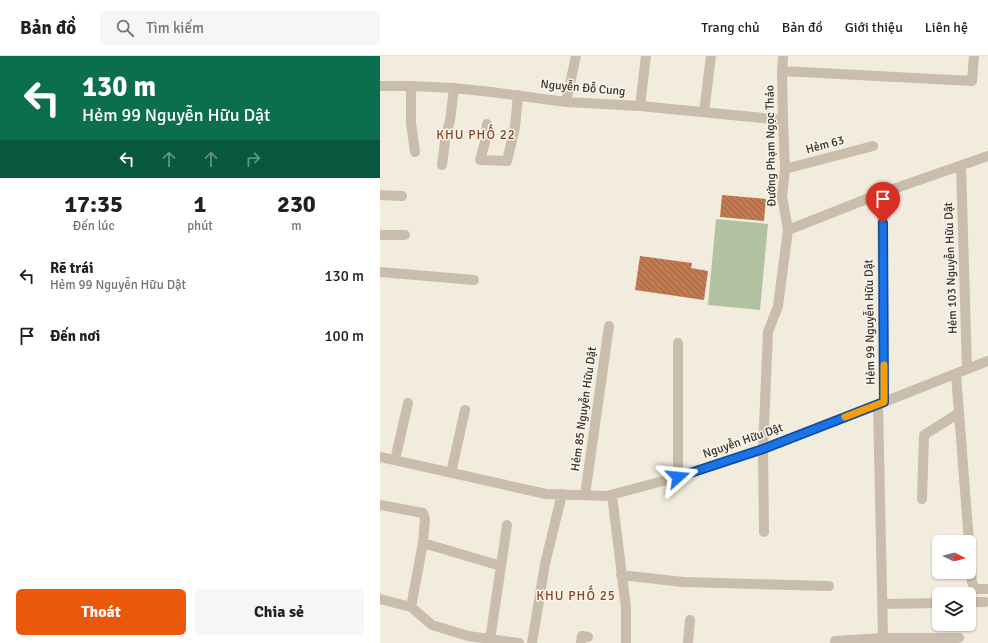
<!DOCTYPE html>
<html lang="vi">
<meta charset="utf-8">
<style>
body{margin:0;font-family:Signika,sans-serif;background:#f6f6f6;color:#202124;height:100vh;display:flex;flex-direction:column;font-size:15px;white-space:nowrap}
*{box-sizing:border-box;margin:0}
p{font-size:13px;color:#757577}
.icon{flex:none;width:22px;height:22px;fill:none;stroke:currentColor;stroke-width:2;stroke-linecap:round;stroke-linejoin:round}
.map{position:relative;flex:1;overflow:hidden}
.side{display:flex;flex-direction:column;background:#fff;width:380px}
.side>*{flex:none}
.banner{background:#0b6e4f;color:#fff;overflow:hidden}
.needle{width:26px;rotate:96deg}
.controls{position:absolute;left:552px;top:479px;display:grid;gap:8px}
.controls a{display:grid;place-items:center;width:44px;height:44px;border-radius:6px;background:#fff;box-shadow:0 1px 3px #0004;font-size:20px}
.pin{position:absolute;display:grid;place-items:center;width:34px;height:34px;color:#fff;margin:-41px -17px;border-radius:50% 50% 50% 0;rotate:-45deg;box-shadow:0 0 4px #0007}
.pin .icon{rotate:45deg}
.me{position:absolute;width:44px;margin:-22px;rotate:72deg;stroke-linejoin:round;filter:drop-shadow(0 0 3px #0008)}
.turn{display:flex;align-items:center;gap:14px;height:84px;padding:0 16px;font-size:18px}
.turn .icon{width:52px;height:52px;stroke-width:2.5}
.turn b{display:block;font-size:28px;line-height:34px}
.lanes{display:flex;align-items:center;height:38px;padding:0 16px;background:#0003;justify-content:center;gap:20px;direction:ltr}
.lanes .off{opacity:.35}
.eta{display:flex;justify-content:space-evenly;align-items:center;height:68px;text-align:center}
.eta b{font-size:24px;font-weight:800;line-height:28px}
.cta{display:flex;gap:8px;margin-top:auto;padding:8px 16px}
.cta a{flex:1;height:46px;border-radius:6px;background:#ea580c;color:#fff;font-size:16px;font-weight:800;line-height:46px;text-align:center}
.cta a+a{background:#f6f6f6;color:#202124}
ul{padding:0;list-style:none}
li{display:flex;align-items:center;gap:12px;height:60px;padding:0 16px}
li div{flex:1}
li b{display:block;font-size:15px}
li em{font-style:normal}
header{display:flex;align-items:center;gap:24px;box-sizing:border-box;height:56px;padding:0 20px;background:#fff;border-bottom:1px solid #e0e0e0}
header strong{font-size:19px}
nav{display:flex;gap:22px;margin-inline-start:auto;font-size:14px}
.search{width:280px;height:36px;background:#f6f6f6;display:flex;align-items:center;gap:10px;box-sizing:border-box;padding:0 14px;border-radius:6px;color:#757577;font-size:15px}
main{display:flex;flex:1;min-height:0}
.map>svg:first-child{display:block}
</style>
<header>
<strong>Bản đồ</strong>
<div class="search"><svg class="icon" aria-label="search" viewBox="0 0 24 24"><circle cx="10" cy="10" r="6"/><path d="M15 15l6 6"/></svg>Tìm kiếm</div>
<nav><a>Trang chủ</a><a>Bản đồ</a><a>Giới thiệu</a><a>Liên hệ</a></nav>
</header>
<main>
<section class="side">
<div class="banner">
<div class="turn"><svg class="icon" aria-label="left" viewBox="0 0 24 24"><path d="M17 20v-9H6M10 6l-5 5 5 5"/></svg><div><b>130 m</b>Hẻm 99 Nguyễn Hữu Dật</div></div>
<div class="lanes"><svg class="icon" aria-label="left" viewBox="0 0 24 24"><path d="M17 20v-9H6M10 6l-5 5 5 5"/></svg><svg class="icon off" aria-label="ahead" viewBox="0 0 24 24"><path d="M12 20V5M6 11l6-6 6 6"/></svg><svg class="icon off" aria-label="ahead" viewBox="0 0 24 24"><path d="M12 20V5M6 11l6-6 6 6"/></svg><svg class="icon off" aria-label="right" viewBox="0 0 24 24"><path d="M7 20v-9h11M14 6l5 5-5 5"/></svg></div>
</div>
<div class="eta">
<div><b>17:35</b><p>Đến lúc</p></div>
<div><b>1</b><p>phút</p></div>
<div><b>230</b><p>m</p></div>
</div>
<ul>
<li><svg class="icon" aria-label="left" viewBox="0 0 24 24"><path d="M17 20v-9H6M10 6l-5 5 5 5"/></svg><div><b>Rẽ trái</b><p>Hẻm 99 Nguyễn Hữu Dật</p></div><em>130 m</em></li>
<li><svg class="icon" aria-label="arrive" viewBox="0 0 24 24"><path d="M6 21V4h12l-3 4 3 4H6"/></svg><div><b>Đến nơi</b></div><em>100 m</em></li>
</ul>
<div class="cta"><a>Thoát</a><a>Chia sẻ</a></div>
</section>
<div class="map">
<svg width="608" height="587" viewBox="0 0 608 587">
<defs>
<pattern id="building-back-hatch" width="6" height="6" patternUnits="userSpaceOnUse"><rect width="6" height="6" fill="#c2794e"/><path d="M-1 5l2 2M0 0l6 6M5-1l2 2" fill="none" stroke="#9f6441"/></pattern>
</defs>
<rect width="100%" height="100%" fill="#f2ecdf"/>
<path fill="#b2c19f" d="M336,163l52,5 -8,86 -52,-5z"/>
<path fill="url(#building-back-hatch)" d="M342,139l44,4 -2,22 -44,-4z
M260,200l52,7 -1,5 17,3 -4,29 -69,-10z"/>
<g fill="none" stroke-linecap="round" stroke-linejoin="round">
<path stroke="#cabdab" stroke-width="10" d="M402,15l190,10 2,-25
M0,30h31l43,2 37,4 75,10 74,4 143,14
M31,30v37l4,29
M186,46l10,-46
M260,50l6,-50
M324,56l7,-56
M107,68l-2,18 -5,18 27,1 8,-34 3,-32
M62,109l4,-31 4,-13 4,-33
M581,110l6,203
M405,113l88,-23
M502,137l2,209
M0,139l22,1
M408,174l94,-37 106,-37
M0,179h25
M0,216l94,8
M298,287v134
M576,318l13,168
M498,349l5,233
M0,401l166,37 61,2 71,-19 85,-28 121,-47 104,-41
M15,404l13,-57
M71,417l14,-63
M205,439l24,-169
M232,439l14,113v35
M542,443l2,-64 35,-22
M0,449l43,8 2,6 -2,24
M384,476l-1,-83 5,-117 10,-26 10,-76 -6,-34 3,-27 -2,-49 -1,-49 1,-15
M589,488l3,38 2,5 4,2h10
M241,519l62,7 146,4
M0,543l31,8 21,18 36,11 51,7
M589,546h16
M502,548l57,-1
M31,551l12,-64 78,23 6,-41
M110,584l11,-74
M455,585l48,-3h76
M152,587l13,-79 17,-70
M201,587l1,-7 6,1
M308,587l2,-23"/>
</g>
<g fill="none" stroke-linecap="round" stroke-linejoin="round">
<defs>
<path id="route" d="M298,421l85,-28 121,-47 -1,-179"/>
</defs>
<use href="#route" stroke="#114b97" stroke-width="10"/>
<use href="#route" stroke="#1a73e8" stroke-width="7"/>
<path stroke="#f59e0b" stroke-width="7" d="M465,361l39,-15v-37"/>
</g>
<g text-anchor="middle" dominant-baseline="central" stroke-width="3" stroke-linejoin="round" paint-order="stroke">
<g font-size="12" fill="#38302a" stroke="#faf5ec">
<text transform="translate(203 32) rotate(5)">Nguyễn Đỗ Cung</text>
<text transform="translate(445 89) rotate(-15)">Hẻm 63</text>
<text transform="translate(391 90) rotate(-91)">Đường Phạm Ngọc Thảo</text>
<text transform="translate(571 212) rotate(-92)">Hẻm 103 Nguyễn Hữu Dật</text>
<text transform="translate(490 266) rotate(-91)">Hẻm 99 Nguyễn Hữu Dật</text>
<text transform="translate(204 353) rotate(-82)">Hẻm 85 Nguyễn Hữu Dật</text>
<text transform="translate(363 385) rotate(-19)">Nguyễn Hữu Dật</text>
</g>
<g font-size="13" letter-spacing="1" fill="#854826" stroke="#faf5ec">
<text x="96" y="79">KHU PHỐ 22</text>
<text x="196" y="540">KHU PHỐ 25</text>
</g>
</g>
</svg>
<div class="controls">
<a><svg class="needle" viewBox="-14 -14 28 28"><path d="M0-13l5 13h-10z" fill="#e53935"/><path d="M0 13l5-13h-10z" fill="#757577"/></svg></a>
<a><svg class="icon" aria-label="layers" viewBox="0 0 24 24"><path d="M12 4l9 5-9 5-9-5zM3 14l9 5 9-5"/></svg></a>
</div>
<div class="pin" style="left:503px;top:167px;background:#d93025"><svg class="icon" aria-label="arrive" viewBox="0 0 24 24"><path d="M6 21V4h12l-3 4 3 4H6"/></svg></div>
<svg class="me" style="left:298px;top:421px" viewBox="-20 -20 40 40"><path d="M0-17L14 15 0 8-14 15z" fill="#1a73e8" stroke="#fff" stroke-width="4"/></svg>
</div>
</main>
